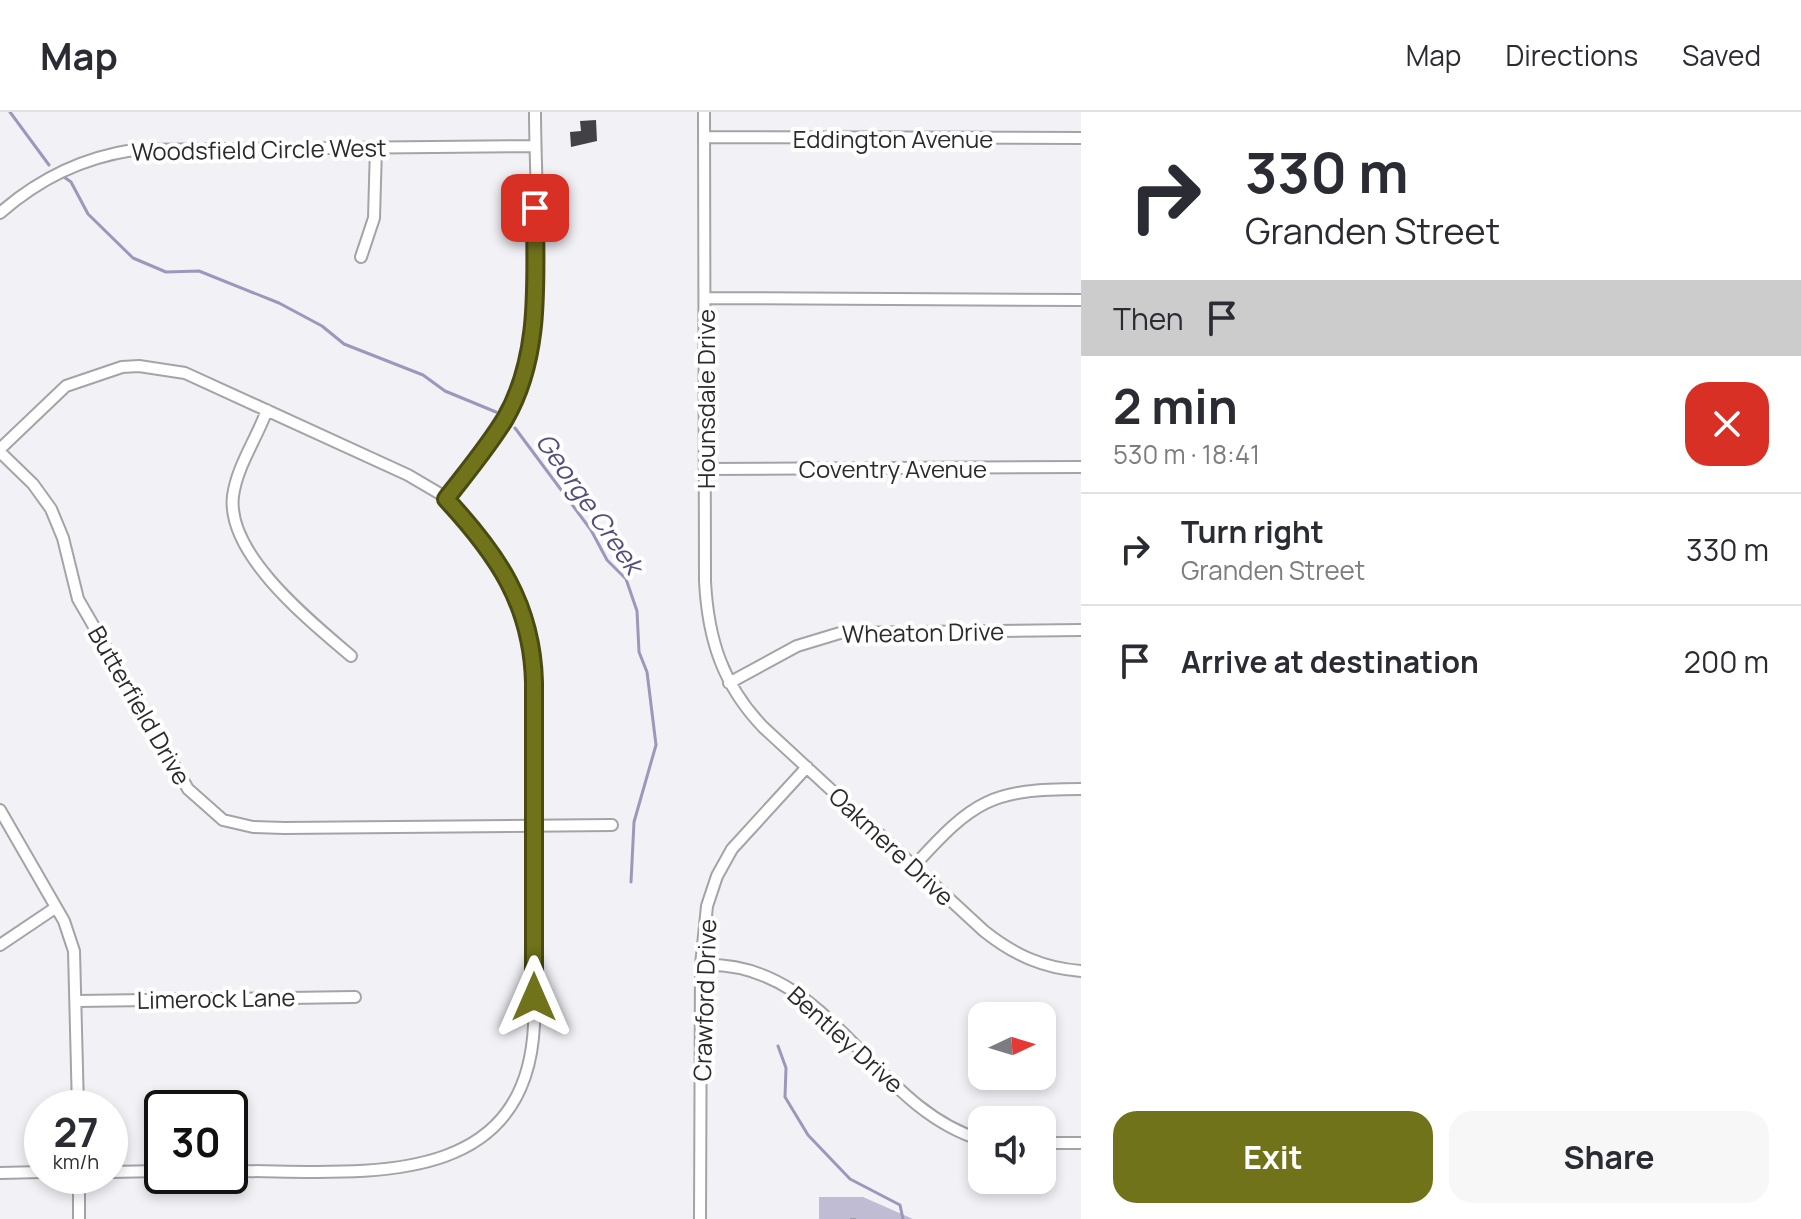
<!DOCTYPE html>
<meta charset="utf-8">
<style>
body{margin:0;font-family:Manrope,sans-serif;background:#f7f7f7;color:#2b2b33;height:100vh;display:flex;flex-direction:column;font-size:30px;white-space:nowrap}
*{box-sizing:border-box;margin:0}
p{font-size:26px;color:#7c7c81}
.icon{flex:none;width:44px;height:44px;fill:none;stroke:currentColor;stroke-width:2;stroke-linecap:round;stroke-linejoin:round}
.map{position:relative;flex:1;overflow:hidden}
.details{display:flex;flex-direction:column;background:#fff;width:720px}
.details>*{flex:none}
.hud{background:#fff;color:#2b2b33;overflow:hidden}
.needle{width:52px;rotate:86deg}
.buttons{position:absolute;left:968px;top:890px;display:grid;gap:16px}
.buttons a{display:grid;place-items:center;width:88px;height:88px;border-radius:16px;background:#fff;box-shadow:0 4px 12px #0003;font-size:40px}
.speed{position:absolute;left:24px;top:978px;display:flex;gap:16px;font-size:40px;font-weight:700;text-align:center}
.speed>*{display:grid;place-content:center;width:104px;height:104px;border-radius:50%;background:#fff;box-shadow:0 4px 12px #0003;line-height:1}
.speed small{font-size:20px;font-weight:400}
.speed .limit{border:4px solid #111;border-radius:12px;background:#fff;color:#111}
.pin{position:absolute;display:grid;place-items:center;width:68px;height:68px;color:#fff;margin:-34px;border-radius:16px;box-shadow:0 4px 12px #0006}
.me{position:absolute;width:88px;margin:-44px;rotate:0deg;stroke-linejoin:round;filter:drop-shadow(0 0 6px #0008)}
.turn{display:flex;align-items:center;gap:28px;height:168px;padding:0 32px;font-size:36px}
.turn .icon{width:104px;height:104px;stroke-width:2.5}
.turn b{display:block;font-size:56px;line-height:68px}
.then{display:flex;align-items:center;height:76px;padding:0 32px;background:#0003;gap:16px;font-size:30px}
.round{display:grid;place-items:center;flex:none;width:84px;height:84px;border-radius:24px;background:#f7f7f7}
.headline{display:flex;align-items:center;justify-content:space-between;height:136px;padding:0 32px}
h1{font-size:48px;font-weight:700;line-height:60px}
.cta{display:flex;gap:16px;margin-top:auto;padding:16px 32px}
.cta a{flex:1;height:92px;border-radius:24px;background:#70731a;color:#fff;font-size:32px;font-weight:700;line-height:92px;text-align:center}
.cta a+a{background:#f7f7f7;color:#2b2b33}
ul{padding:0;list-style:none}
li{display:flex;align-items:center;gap:24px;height:112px;padding:0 32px;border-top:2px solid #e1e1e2}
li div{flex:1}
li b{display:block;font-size:30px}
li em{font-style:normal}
header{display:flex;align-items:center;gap:48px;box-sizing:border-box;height:112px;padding:0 40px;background:#fff;border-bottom:2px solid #e1e1e2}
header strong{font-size:38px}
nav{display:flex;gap:44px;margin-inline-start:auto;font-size:28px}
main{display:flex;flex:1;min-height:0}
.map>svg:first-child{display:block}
</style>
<header>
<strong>Map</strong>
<nav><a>Map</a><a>Directions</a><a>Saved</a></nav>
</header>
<main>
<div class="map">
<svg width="1081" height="1107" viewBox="0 0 1081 1107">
<rect width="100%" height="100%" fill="#f2f1f6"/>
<path fill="#bfbcd3" d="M819,1085h44l50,22h-94z"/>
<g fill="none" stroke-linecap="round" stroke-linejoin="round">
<path stroke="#9d97bb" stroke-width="3" d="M10,0l39,53
M64,65l7,5 17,32 45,44 33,14 33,-1 80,32 43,23 22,18 79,31 22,16 51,21
M515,316l76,102 16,30 19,19 11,32 2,41 8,20 9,73 -22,77 -3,60
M778,934l8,22 -1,29 23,38 42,44 50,26 3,14"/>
</g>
<path fill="#424246" d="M596,8l1,21 -26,6 -1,-15 11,-1 -1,-10z"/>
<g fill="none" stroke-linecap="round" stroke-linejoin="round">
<defs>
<path id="street" d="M704,0l1,469c3,59 18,104 58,146l221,204c30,24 59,37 97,40
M704,25l377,1
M0,101c39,-34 81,-55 133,-63l402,-4
M361,145l13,-39 2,-71
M705,186l376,2
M267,298c-10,28 -30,56 -34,86 -7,58 77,125 118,160
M0,337l66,-63 56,-19 17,-1 46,7 223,102 34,20 24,25 50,73 14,41 4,48v343c-8,172 -182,145 -304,146
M0,340l33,32 18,25 12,29 15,61 110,190 35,31 30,7 31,1 328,-3
M705,357l376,-2
M446,387c22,-29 48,-58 64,-90 39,-78 25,-210 25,-297
M729,571l68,-37 43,-13 241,-3
M0,698l64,111 10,30 4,157
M914,754c60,-66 77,-77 167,-77
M0,833l55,-37
M701,853c129,-6 170,143 281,175
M77,889l278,-4
M1042,1031h39
M110,1060l52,-1
M0,1061l42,-1
M79,1064v43
M700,1107l1,-254 6,-59 10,-30 15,-27 75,-82"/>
</defs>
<use href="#street" stroke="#a4a4a8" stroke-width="14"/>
<path stroke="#9d9da0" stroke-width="2" stroke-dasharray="6 4" stroke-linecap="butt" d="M850,1107h9"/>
<use href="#street" stroke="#fff" stroke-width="10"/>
</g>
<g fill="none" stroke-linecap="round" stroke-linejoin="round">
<defs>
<path id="route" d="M534,885v-315c-2,-78 -37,-128 -88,-183 20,-26 42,-52 59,-80 37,-64 30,-140 30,-211"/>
</defs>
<use href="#route" stroke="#494b11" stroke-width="20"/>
<use href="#route" stroke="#70731a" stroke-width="14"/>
</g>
<g text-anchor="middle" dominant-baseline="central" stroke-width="8" stroke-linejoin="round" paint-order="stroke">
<g font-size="24" fill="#2b2b2c" stroke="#fff">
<text x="893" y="26">Eddington Avenue</text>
<text transform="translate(259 37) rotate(-1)">Woodsfield Circle West</text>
<text transform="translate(705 287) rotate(-90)">Hounsdale Drive</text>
<text x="893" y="356">Coventry Avenue</text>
<text transform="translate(923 520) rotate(-1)">Wheaton Drive</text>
<text transform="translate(140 593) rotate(60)">Butterfield Drive</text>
<text transform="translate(892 734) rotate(43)">Oakmere Drive</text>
<text transform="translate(216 886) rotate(-1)">Limerock Lane</text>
<text transform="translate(704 888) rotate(-88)">Crawford Drive</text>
<text transform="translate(846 927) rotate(42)">Bentley Drive</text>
</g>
<g font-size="26" font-style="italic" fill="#554b7e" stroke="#fff">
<text transform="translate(590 391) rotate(55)">George Creek</text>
</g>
</g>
</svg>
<div class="buttons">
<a><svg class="needle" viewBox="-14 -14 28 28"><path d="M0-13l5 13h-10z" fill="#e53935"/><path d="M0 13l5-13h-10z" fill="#7c7c81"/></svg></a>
<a><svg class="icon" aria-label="sound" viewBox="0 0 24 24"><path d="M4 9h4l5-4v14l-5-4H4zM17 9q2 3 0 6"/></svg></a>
</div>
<div class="speed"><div>27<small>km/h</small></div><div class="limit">30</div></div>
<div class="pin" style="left:535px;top:96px;background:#d93025"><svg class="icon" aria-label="arrive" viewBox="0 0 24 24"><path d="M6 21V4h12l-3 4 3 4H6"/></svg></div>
<svg class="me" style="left:534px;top:885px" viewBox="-20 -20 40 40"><path d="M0-17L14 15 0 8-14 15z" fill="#70731a" stroke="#fff" stroke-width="4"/></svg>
</div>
<section class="details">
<div class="hud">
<div class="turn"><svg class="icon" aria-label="right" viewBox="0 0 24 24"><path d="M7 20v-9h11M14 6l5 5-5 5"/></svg><div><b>330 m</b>Granden Street</div></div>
<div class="then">Then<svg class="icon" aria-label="arrive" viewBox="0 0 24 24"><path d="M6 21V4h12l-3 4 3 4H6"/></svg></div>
</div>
<div class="headline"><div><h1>2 min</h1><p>530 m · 18:41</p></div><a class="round" style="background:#d93025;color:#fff"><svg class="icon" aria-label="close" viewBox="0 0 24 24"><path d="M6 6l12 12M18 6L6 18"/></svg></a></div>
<ul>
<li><svg class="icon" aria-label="right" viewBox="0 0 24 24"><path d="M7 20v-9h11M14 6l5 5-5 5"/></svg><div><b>Turn right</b><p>Granden Street</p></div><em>330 m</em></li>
<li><svg class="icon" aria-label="arrive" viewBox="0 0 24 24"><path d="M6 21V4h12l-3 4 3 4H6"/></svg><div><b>Arrive at destination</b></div><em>200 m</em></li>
</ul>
<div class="cta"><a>Exit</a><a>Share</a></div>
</section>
</main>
